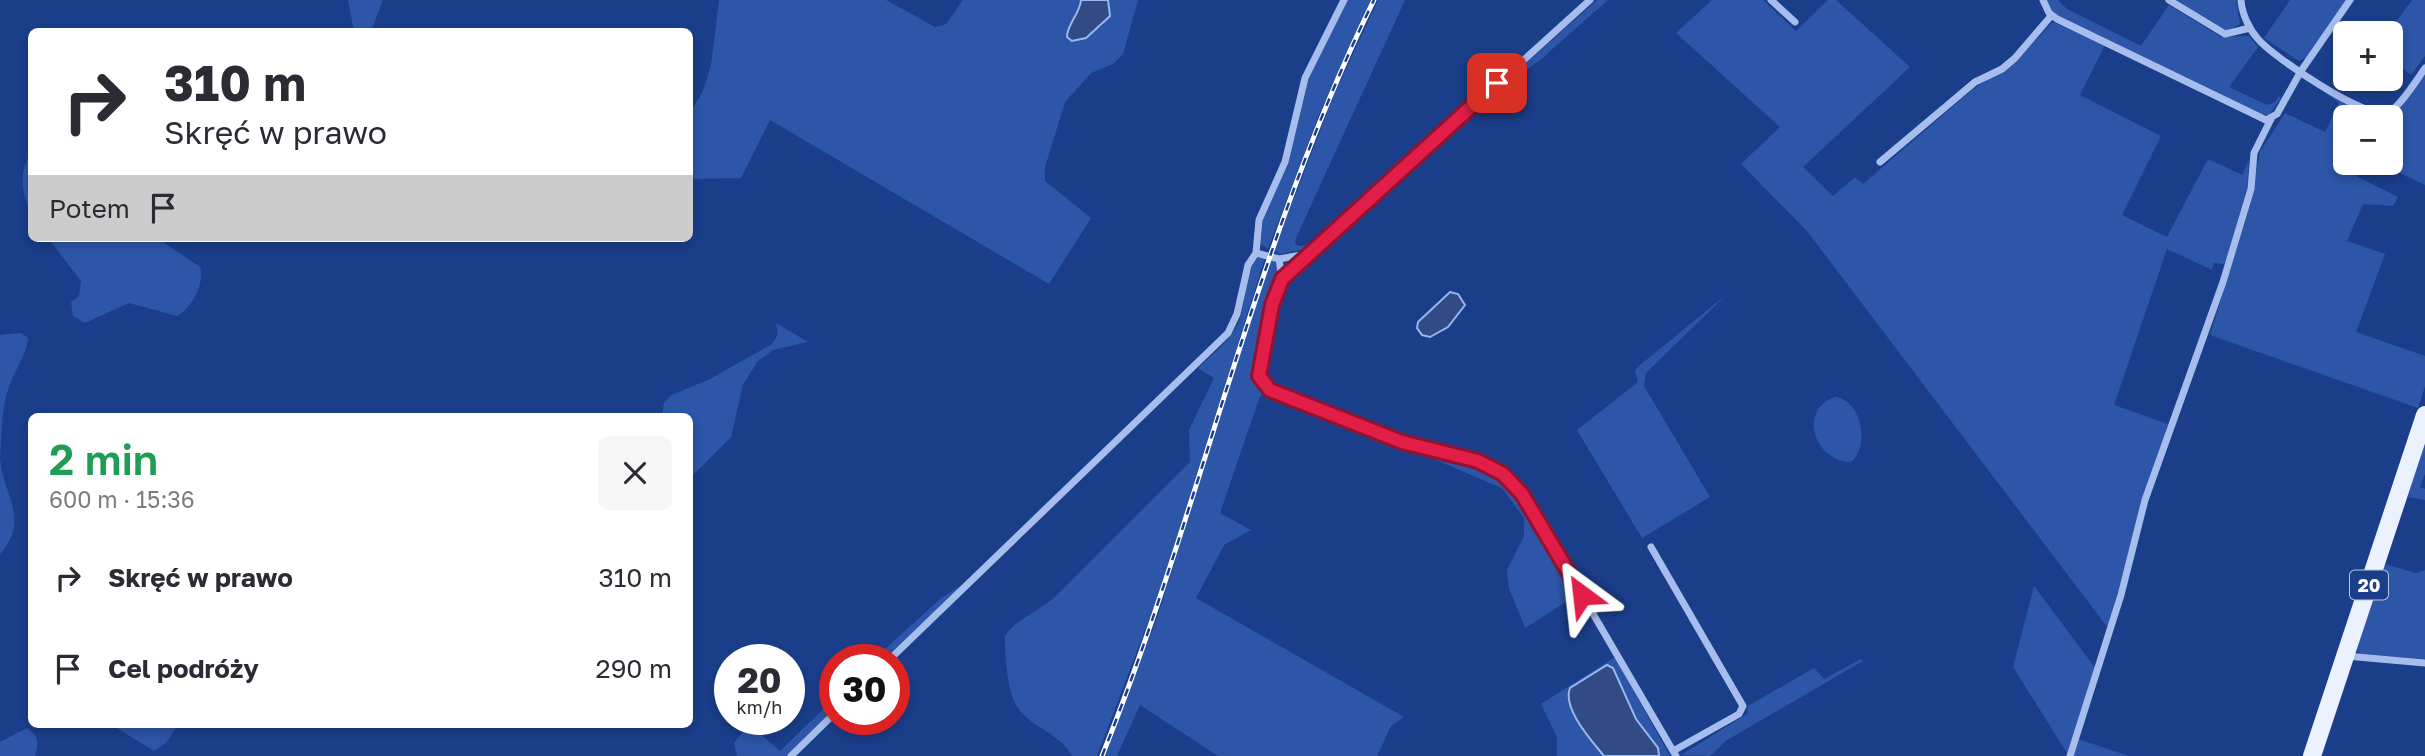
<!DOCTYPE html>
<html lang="pl">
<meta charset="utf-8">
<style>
body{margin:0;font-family:"Golos Text",sans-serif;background:#f7f7f7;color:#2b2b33;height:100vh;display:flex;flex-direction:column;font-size:26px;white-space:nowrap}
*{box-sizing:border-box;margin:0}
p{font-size:23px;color:#7c7c81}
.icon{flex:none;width:38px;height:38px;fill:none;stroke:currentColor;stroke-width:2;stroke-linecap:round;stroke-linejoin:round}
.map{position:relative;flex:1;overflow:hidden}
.details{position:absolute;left:28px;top:413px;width:665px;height:315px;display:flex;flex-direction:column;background:#fff;border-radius:10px;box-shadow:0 4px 10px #0003}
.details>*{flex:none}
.guide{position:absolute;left:28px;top:28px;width:665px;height:214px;border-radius:10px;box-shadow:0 4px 10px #0003;background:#fff;color:#2b2b33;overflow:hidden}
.tools{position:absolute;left:2333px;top:21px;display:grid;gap:14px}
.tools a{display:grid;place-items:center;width:70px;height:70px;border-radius:10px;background:#fff;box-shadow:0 4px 10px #0003;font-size:35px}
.speed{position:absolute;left:714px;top:644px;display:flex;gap:14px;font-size:35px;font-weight:700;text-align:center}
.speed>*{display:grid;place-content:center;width:91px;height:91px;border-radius:50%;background:#fff;box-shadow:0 4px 10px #0003;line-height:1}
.speed small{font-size:18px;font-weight:400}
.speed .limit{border:10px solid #d22;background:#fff;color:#111}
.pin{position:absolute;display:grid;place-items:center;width:60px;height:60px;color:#fff;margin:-30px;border-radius:14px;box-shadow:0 4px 10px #0006}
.me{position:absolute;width:77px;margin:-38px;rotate:330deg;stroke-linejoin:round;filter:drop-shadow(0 0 5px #0008)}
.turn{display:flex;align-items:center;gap:24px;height:147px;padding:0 21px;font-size:32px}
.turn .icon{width:91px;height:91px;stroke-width:2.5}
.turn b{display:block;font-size:49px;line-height:60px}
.then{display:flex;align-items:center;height:66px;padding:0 21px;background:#0003;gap:14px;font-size:26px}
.round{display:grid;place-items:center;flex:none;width:74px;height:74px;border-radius:10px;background:#f7f7f7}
.overview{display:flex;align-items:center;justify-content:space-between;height:119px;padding:0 21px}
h1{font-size:42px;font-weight:600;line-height:52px;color:#1e9e55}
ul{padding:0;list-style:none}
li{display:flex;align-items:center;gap:21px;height:91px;padding:0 21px}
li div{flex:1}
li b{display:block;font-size:26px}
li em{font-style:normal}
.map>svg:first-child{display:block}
</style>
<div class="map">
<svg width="2425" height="756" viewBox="0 0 2425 756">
<rect width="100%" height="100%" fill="#1b3e8b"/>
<path fill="#2d56a9" d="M348,0h35l-12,31h-17z
M719,0h167l49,27 11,-3 17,-24h118l-2,13 -12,17 33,-2 10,-12 -2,-16h30l-15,54 -10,10 -22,9 -26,29 -20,65v14l46,37 -42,66 -279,-164 -29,58 -51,1v-66l13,-22 8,-26z
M1347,0h24l-53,117 -50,132 -8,-5 3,-25 25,-54 16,-78z
M1378,0h27l-109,238 -1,6 4,2 13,-2 -6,5 -27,5 -5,-4 61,-158z
M1597,0h11l-69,61 -50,35z
M1712,0h51l33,31 32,-31h8l74,67 -107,100 30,29 22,-19 8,7 109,-94 45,-30 36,-38 52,23 -25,50 81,41 -39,79 45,22 41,-78 34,16 7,-15 -2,29 -20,72 -3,3 -10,-1 -2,7 -45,-21 -53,156 54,19 -24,73 -36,131 -301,-397 -66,-67 39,-37 -104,-94z
M2045,0h13l9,9 74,37 28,-41 52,32 28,-1 9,11 -29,40 38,18 8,-3 4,-6 2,2 -12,17 -10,-1 -197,-95 -11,-8z
M2177,0h59l4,24 -14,7 -7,-2z
M2290,0h56l-40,58 -7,3 -35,-23z
M2412,0h13v56l-14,19 -20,-16 -3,-26z
M2425,74v111l-46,-22h11l1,-46z
M2319,88l57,29h-31v46h15l-6,12 44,22 -5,9 -30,-2 -16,37 38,13 -29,78 69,24v30l-7,22 -208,-73 37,-120 13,-63 25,-39 40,19 14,-29z
M31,154h1l-1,59c-9,-18 -13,-42 0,-59z
M48,238h109l43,29c5,16 -8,41 -23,49l-48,-13 -44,20 -12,-7 -2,-14 8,-6 2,-15z
M1258,258h7l-105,333 -63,165h-25c-12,-23 -39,-27 -54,-48 -11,-15 -13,-53 -13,-71 7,-16 36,-27 51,-41l134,-134 -1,-32 25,-52 -16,-10c15,-14 32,-27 41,-46 8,-20 3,-49 19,-64z
M1270,258l7,6 1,14 -10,31 -13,69v6l10,10 -5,2 -40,117 31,17 -27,15 -28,53 208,119 -13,9 -14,30h-159l-78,-51 -23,51h-13l53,-138z
M1726,295l-80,78 -2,13 66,111 -68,41 -65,-108 61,-48 -3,-12 5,-5z
M776,323l32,19 -35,8 -16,12 -14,23 -12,52 -41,41v-62h-28l2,-13 7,-8 37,-15 64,-36 6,-10z
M21,333l7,5c-2,19 -15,34 -20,52 -7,21 -6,45 -8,67v-122z
M1835,397c27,3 35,49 16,65 -36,0 -54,-52 -16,-65z
M2425,432v42l-5,13 5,2v11l-17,-3z
M1431,456c19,3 42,5 59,14 38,19 66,89 87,125l-52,33 -16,-40 -2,-18 17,-34v-18l-22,-30 -73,-31z
M0,458c3,38 31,61 0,96z
M2385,564l31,9 9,-3v89l-65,-5 -3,-4z
M965,583l-80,77h-12l67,-61z
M2034,586l62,83 -29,84 -54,-86z
M1615,657l55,99h-113v-19l-16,-33z
M1861,659l2,2 -136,79 -17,16 -29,-1 66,-41 1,-8 66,-38 10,11z
M835,698v11l-49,47h-49l-3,-13 9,-11 13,-2 24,21z
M178,725l-12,18 -12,8 -42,-26z
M27,728c12,7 12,15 8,28h-35v-14z
M2078,739l51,17h-57z"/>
<path fill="#324b85" stroke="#98b6ef" stroke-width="2" d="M1081,0h27l2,16 -24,22 -14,3 -5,-4c0,-13 13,-23 14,-37z
M1450,292l8,2 7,11 -17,22 -18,10 -8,-2 -5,-7 1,-6z
M1607,665l6,3 23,51 22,29 1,8h-55c-12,-15 -42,-47 -34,-68z"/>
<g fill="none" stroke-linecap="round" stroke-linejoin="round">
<path stroke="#a6bded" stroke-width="7" d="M1771,0l24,22
M2043,0l6,13 8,6 209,101 11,-6 24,-43 49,-71
M2169,0l56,34 25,-6
M2241,0c1,14 8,29 17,39 15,18 107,80 129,74 11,-3 31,-35 38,-45
M1880,162l95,-80 27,-13 13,-11 36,-42
M1256,253l23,6 28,-5
M1279,259l3,20 -10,26 -4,31 -9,34 4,15 139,57 85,23 27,19 22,32 140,240
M1282,279l308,-279
M1651,547l92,159 -4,8 -66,37
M2346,656l79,7
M889,660l339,-327 9,-19 11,-49 8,-12 3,-33 26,-58 20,-84 39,-78
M791,756l44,-43
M2070,756l51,-161 24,-95 78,-218 28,-93 3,-36 17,-34"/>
<path stroke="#ecf1ff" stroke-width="18" d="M2312,756l113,-341"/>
<defs>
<path id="rail" d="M1102,756c100,-249 153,-514 272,-756"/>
</defs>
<use href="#rail" stroke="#fff" stroke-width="5"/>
<use href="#rail" stroke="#1b3e8b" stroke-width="2.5" stroke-dasharray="8" stroke-linecap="butt"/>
</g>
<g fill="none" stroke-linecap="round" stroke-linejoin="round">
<defs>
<path id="route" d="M1497,83l-215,196 -10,26 -13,71 11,14 132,52 76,19 25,13 19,20 60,101"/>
</defs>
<use href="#route" stroke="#92132f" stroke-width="18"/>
<use href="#route" stroke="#e11d48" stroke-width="12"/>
</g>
<g text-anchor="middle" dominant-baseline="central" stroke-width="7" stroke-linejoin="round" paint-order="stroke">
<rect fill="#1b3e8b" stroke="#bbc5dc" stroke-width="2" x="2350" y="570.5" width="38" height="29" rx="5"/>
<g font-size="18" font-weight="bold" fill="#fff">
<text x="2369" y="585">20</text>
</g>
</g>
</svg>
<div class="tools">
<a>+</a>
<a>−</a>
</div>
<div class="speed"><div>20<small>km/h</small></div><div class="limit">30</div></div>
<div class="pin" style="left:1497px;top:83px;background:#d93025"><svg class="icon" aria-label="arrive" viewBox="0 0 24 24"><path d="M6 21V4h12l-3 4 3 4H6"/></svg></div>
<svg class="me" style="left:1582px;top:595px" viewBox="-20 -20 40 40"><path d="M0-17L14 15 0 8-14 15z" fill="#e11d48" stroke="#fff" stroke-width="4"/></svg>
<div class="guide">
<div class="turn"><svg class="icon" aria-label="right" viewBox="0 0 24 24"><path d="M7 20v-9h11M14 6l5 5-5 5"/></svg><div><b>310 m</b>Skręć w prawo</div></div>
<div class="then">Potem<svg class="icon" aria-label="arrive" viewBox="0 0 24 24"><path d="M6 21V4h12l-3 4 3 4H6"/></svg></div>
</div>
<section class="details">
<div class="overview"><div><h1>2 min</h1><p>600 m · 15:36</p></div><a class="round"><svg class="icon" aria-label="close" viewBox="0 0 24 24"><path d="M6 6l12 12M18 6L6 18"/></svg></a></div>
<ul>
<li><svg class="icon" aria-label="right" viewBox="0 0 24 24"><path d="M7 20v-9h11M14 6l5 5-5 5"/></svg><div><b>Skręć w prawo</b></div><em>310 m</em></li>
<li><svg class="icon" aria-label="arrive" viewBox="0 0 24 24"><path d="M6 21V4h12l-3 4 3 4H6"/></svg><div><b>Cel podróży</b></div><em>290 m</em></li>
</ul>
</section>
</div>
